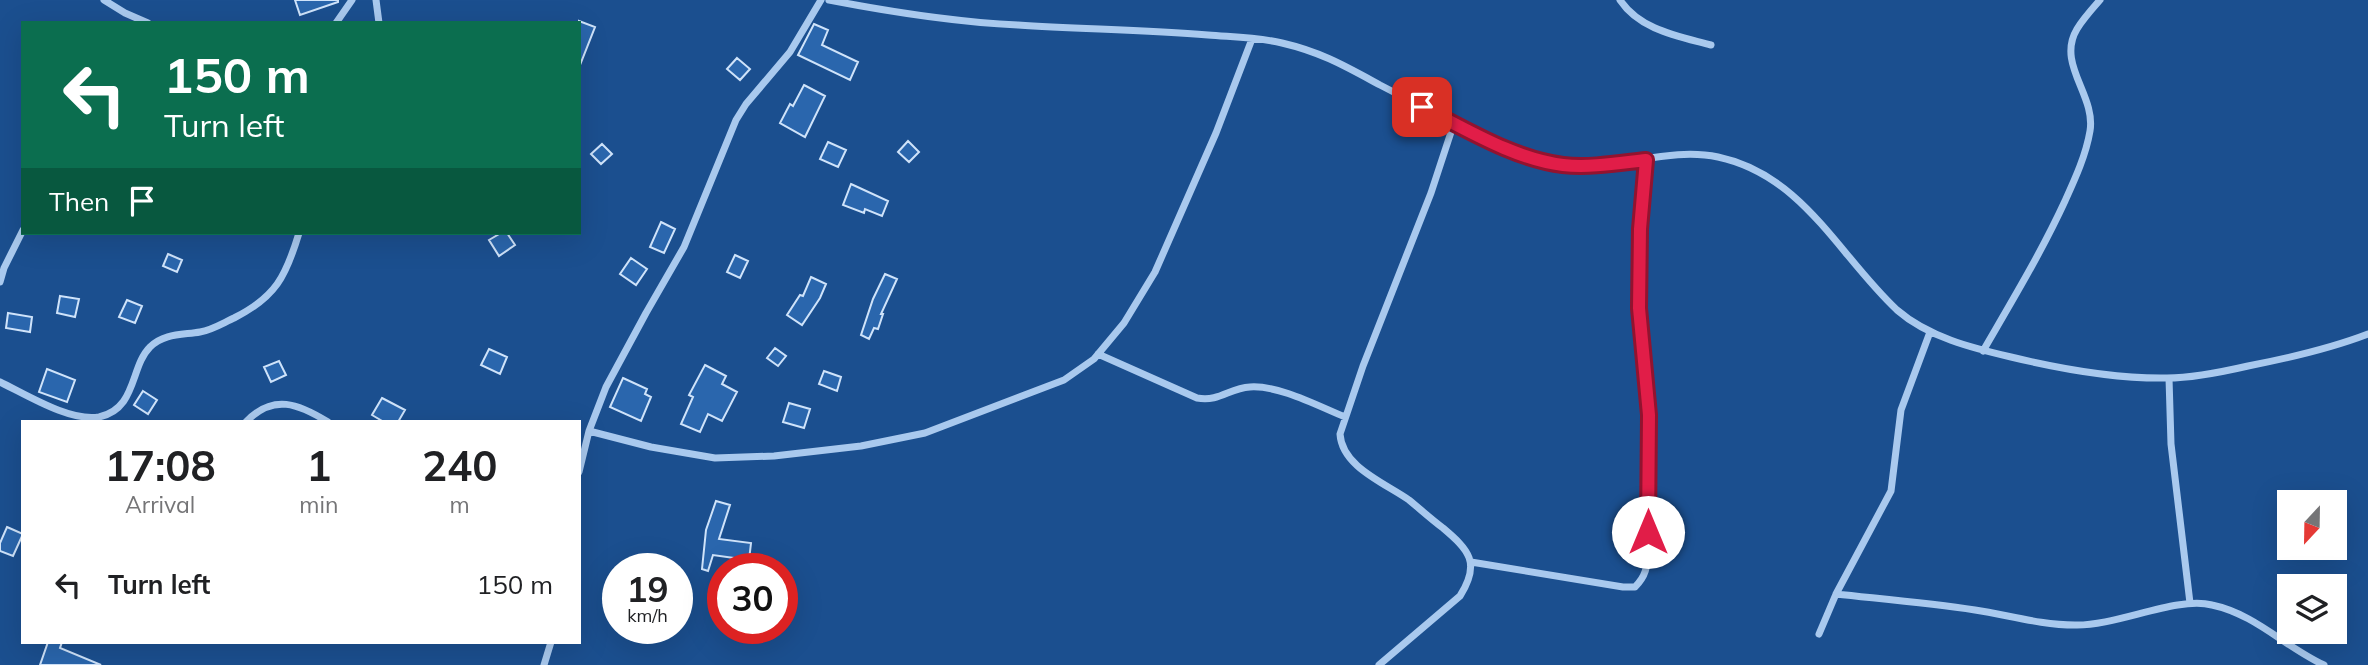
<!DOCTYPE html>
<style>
body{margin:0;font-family:Mulish,sans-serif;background:#f2f2f2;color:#202124;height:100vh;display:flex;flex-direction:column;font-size:26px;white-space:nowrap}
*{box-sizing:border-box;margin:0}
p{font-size:23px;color:#757577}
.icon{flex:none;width:38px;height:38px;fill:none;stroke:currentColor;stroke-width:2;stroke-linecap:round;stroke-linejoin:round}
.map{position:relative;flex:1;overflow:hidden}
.sheet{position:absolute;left:21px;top:420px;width:560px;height:224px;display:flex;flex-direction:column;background:#fff;border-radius:0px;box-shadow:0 7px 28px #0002}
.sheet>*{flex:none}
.guide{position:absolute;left:21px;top:21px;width:560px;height:214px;border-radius:0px;box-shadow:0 7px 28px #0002;background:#0b6e4f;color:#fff;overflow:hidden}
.needle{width:46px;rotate:202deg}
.tools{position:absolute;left:2277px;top:490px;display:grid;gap:14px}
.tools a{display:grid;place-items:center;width:70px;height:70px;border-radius:0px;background:#fff;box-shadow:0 7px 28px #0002;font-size:35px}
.speed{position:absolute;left:602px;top:553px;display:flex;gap:14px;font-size:35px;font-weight:700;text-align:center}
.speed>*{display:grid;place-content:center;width:91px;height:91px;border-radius:50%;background:#fff;box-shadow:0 7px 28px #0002;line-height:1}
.speed small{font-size:18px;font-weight:400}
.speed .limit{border:10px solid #d22;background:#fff;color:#111}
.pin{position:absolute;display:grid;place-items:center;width:60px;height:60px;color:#fff;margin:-30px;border-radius:14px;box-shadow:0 4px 10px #0006}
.me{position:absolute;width:77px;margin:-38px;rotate:0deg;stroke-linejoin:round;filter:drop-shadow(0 0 5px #0008)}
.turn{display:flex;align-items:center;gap:24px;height:147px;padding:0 28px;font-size:32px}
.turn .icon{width:91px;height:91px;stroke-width:2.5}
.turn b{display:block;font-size:49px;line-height:60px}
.then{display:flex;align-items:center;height:66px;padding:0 28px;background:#0003;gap:14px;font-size:26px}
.eta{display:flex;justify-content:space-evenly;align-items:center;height:119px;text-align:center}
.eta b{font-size:42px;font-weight:700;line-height:49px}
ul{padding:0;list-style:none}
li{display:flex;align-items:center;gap:21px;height:91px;padding:0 28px}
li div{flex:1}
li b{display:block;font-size:26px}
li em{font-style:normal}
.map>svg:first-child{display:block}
</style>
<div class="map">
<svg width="2368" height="665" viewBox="0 0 2368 665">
<rect width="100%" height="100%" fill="#1b4f8f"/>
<path fill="#2a66ad" stroke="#cfe3fa" stroke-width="2" d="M295,0h43v2l-38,13z
M579,21l16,6 -15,38h-1z
M814,24l14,6 -6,15 36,17 -8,18 -52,-25z
M737,58l13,11 -10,11 -13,-11z
M804,85l21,11 -20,41 -25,-14 10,-19 3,2z
M908,141l11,11 -10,10 -11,-10z
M828,142l18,8 -8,17 -18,-8z
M602,144l10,10 -11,10 -10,-10z
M851,184l37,17 -6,15 -17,-7 -1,4 -21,-8z
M661,222l14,7 -11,24 -14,-6z
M501,233h6l8,12 -16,11 -10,-16z
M168,254l14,6 -5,12 -14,-6z
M735,255l13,6 -8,17 -13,-6z
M631,258l16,11 -11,16 -16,-11z
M885,274l12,5 -16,35h2l-5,15 -4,-1 -5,11 -8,-4 12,-36z
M811,277l15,7 -6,14 -18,27 -15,-10 13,-20 3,1z
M60,296l19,3 -4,18 -18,-4z
M127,300l15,6 -7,17 -16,-6z
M8,313l24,4 -2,15 -24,-4z
M775,348l11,8 -8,10 -11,-8z
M489,349l18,8 -7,17 -19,-9z
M279,361l7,14 -15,7 -7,-15z
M705,365l21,11 -4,8 15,8 -15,29 -14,-7 -8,18 -19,-8 12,-27 -4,-2z
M47,369l28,11 -8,22 -28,-10z
M824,371l17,6 -4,14 -18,-7z
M623,378l24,11 -2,5 6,3 -10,24 -31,-14z
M143,391l14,9 -9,14 -14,-9z
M382,398l23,12 -7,12h-14l-12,-7z
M789,403l21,6 -6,19 -21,-6z
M716,501l14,4 -11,34 32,4 -2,17 -36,-5 -5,16 -6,-2 4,-39z
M7,527l16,7 -10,22 -13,-5v-8z
M48,642h14l-2,6 41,17h-61z"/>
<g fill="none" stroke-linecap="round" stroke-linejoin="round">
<path stroke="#a9c9ee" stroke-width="7" d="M104,0l21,13 23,10
M376,0l3,23
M829,0c62,12 125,22 189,25 63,4 126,5 190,10 24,2 50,2 74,8 39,9 63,23 98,42 39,20 78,42 119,59 20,8 41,17 63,20 52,8 105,-18 156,-7 85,18 121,99 179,153 31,27 75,38 114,47 50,12 103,22 156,21 27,0 55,-6 81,-12 41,-8 81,-17 120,-32
M1620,0c20,30 58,36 91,45
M336,23l16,-23
M0,282l4,-14 19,-38
M1983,351c29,-50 58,-98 82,-150 10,-22 21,-46 25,-70 6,-36 -34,-67 -13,-102 6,-10 15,-20 23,-29
M1098,354l99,44c23,4 32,-10 53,-11 29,-2 68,19 95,30
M2169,378l2,66 19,159
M0,382c27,13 70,40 99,35 38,-8 31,-50 51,-70 14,-14 33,-12 50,-15 12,-2 23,-9 34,-14 42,-21 52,-42 65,-85
M246,422c27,-29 53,-18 82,0
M589,431l62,16 64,11 59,-2 87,-10 64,-13 139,-53 30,-21 30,-36 31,-51 61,-139 36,-94
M579,472l10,-41 17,-44 40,-74 38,-66 52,-127 10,-16 44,-52 31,-52
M1471,562l152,25h12c11,-11 12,-20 13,-34l1,-138 -11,-107 2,-79 6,-69
M1836,594c46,5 93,9 139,16 33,5 66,15 100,15 42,1 101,-29 137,-20 43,9 73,42 112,60
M1819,634l17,-40 55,-103 10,-81 29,-78
M544,665l7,-23
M1379,665l81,-69c21,-33 9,-46 -17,-68 -12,-9 -23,-19 -34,-28 -24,-17 -67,-33 -69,-66l23,-68 68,-173 23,-70"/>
</g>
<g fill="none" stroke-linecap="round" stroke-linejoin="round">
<defs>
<path id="route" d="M1422,107c44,22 92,52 141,58 27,3 56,-2 83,-5l-6,69 -1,79 10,107 -1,117"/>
</defs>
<use href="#route" stroke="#92132f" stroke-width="18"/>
<use href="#route" stroke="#e11d48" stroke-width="12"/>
</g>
</svg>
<div class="tools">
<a><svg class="needle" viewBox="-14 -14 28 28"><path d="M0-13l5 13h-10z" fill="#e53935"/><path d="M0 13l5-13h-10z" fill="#757577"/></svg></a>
<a><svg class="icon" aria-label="layers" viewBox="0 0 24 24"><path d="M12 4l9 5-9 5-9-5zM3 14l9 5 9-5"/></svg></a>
</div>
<div class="speed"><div>19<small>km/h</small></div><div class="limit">30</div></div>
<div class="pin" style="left:1422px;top:107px;background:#d93025"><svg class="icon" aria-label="arrive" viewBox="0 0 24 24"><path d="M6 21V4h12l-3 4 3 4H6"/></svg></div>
<svg class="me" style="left:1648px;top:532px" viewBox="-20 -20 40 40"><circle r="19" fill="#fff"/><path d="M0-13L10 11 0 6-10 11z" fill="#e11d48"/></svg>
<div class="guide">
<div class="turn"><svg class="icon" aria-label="left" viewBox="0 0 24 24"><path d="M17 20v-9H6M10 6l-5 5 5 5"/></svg><div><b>150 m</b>Turn left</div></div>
<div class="then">Then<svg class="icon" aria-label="arrive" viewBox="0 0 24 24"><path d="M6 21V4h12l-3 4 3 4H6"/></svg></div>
</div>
<section class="sheet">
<div class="eta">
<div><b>17:08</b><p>Arrival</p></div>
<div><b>1</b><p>min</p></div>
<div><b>240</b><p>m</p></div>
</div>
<ul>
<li><svg class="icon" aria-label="left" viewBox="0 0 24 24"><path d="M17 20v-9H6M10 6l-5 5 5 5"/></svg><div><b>Turn left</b></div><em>150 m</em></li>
</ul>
</section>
</div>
